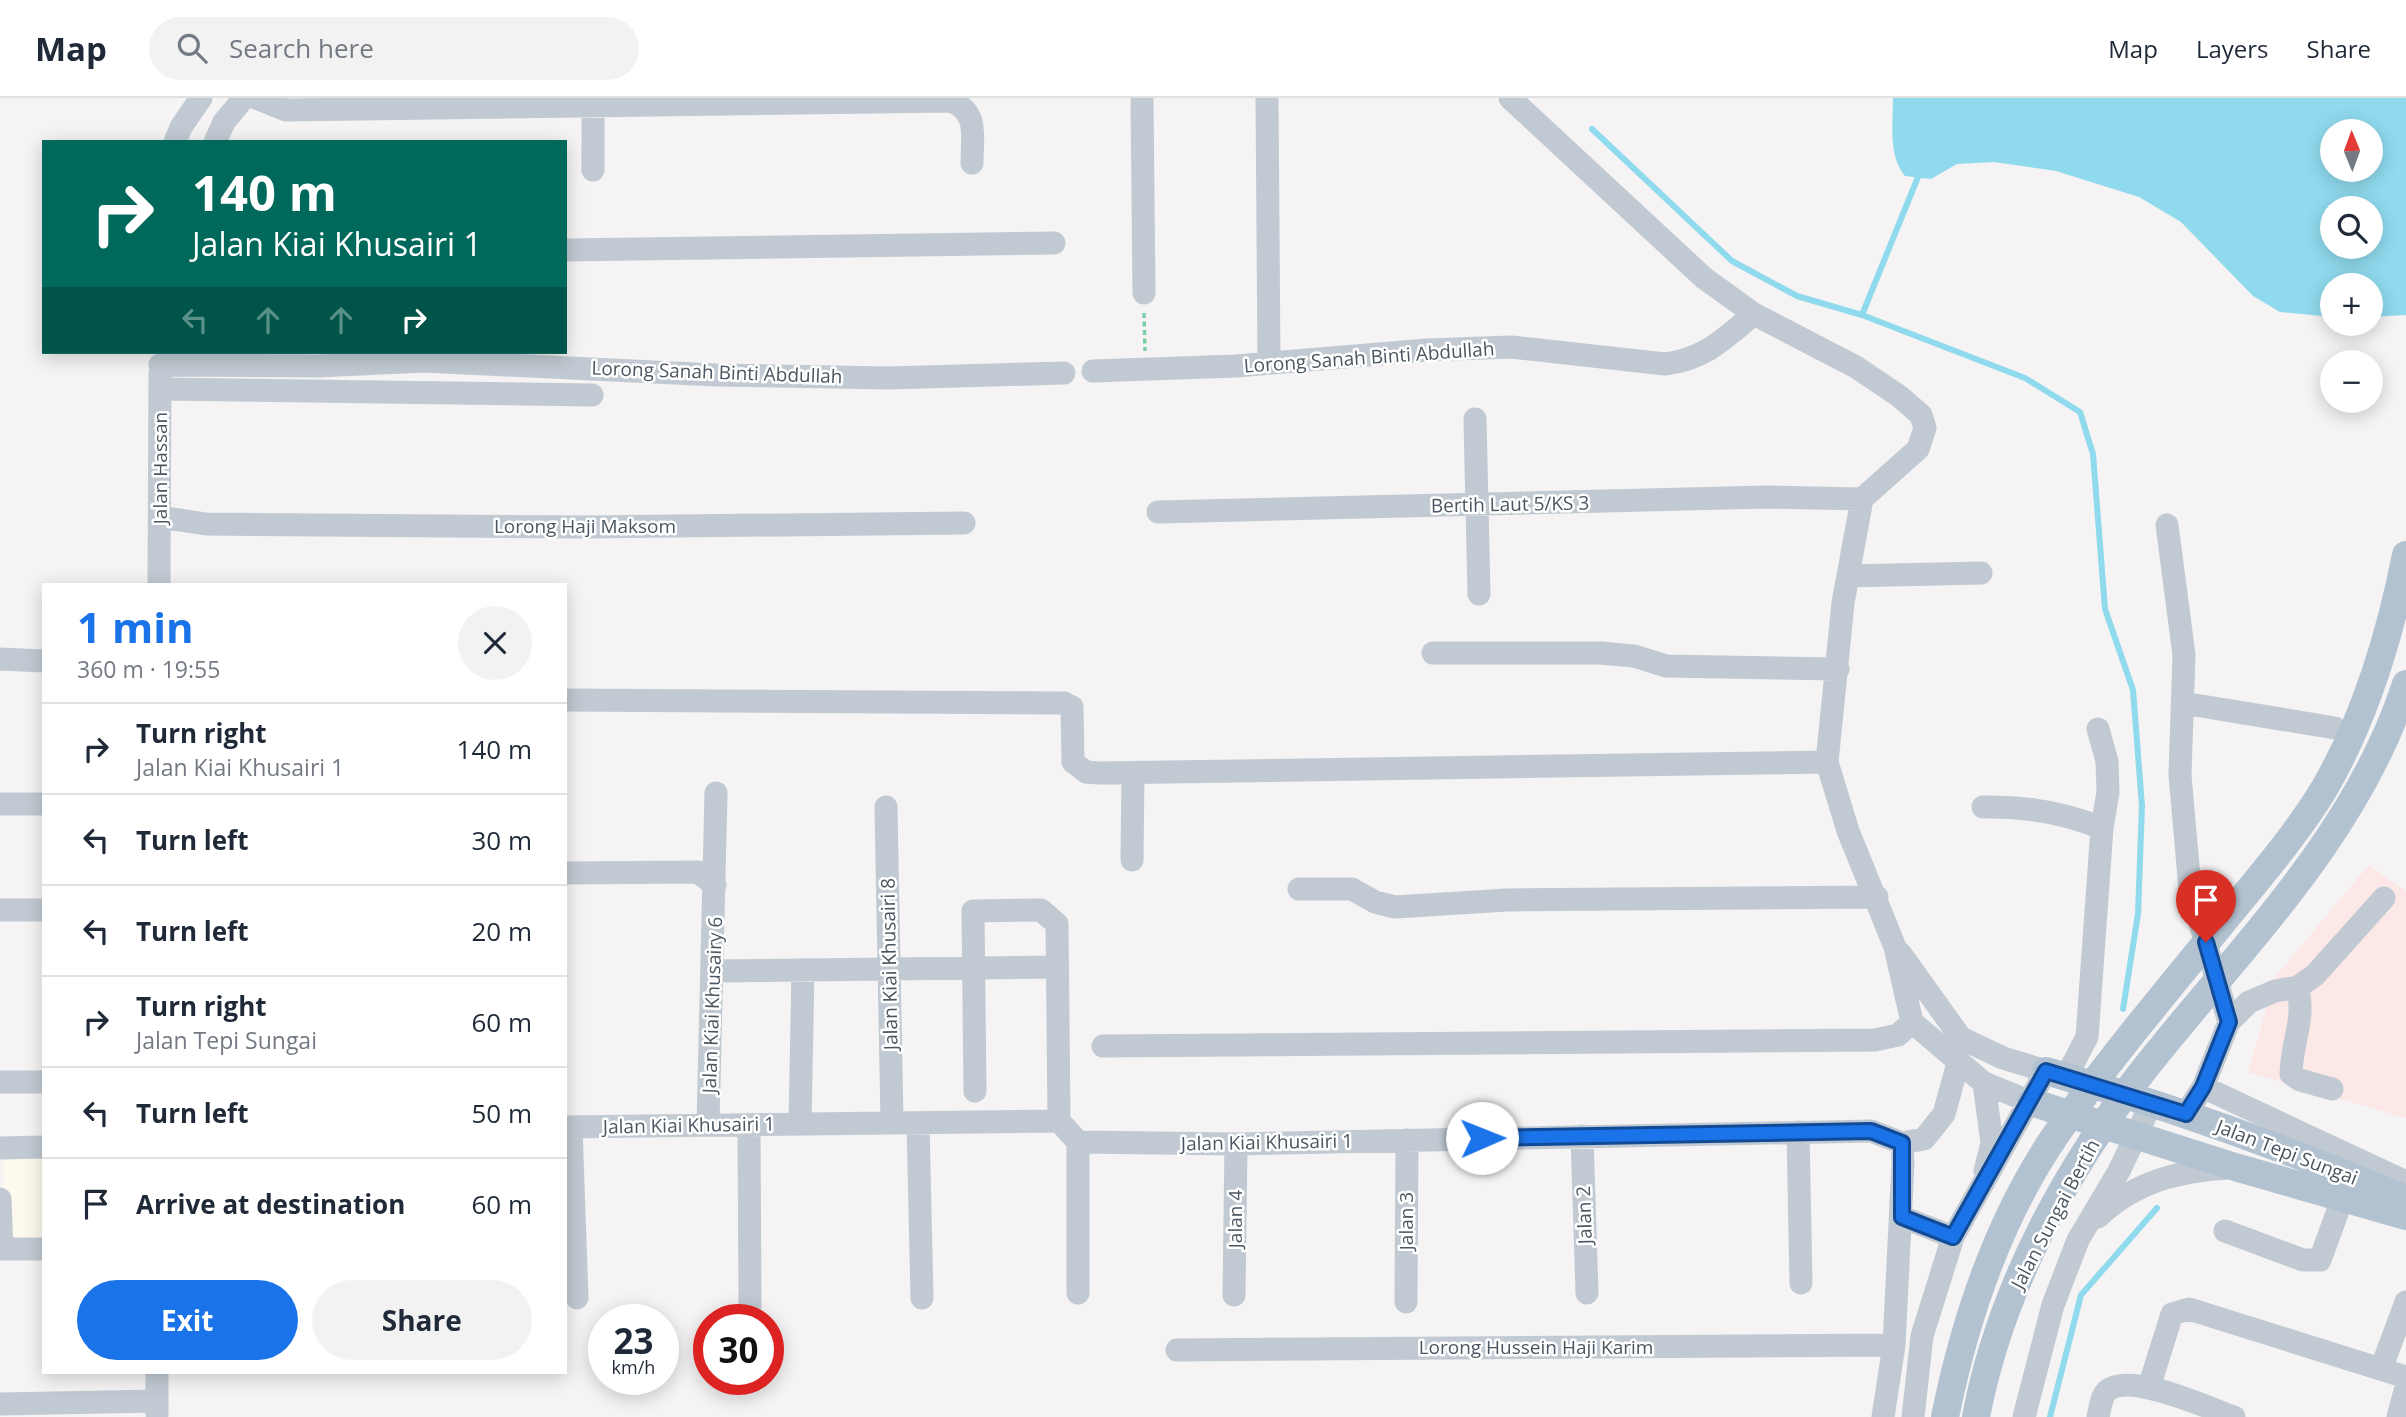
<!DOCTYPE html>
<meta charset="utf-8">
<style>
body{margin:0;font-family:"Open Sans",sans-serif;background:#f2f2f3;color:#1f2937;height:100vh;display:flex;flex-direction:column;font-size:26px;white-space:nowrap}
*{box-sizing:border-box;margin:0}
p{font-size:23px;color:#747a83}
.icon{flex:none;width:38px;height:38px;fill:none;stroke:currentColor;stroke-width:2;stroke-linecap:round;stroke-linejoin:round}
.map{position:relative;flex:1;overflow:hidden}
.side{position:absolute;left:42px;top:485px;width:525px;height:791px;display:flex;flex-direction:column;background:#fff;border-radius:0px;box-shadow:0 4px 18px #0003}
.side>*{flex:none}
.hud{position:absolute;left:42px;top:42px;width:525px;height:214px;border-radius:0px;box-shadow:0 4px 18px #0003;background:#00695c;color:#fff;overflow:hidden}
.needle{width:46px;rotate:359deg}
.buttons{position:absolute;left:2320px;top:21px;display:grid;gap:14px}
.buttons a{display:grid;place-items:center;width:63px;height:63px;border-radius:50%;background:#fff;box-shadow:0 4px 18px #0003;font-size:35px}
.speed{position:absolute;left:588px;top:1206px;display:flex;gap:14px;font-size:35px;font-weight:700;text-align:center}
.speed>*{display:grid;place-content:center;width:91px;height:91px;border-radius:50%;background:#fff;box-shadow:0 4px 18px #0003;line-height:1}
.speed small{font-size:18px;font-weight:400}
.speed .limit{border:10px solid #d22;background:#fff;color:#111}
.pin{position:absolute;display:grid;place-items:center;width:60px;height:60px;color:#fff;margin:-72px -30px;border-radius:50% 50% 50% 0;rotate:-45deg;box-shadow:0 0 7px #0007}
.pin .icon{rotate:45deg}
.me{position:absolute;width:77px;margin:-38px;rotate:89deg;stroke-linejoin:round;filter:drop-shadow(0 0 5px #0008)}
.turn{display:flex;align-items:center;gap:24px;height:147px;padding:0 35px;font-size:32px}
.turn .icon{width:91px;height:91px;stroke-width:2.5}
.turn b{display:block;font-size:49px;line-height:60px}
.lanes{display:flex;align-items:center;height:66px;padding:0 35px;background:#0003;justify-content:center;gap:35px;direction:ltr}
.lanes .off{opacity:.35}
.round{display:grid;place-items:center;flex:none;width:74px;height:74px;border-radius:37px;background:#f2f2f3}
.headline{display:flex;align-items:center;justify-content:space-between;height:119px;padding:0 35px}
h1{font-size:42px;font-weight:700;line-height:52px;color:#1a73e8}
.primary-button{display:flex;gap:14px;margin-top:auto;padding:14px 35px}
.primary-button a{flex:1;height:80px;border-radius:42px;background:#1a73e8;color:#fff;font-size:28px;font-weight:700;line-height:80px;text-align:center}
.primary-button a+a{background:#f2f2f3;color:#1f2937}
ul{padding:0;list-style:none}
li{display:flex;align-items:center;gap:21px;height:91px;padding:0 35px;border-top:2px solid #e0e1e3}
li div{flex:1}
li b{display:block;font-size:26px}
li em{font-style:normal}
header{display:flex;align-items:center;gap:42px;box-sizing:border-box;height:98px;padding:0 35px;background:#fff;border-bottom:2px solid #e0e1e3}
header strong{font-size:33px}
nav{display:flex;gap:38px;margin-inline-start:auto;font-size:24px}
.search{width:490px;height:63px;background:#f2f2f3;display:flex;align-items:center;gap:18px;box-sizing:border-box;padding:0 24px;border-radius:38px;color:#747a83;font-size:26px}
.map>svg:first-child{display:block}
</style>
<header>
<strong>Map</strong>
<div class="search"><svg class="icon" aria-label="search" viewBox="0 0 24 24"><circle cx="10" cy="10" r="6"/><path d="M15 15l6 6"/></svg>Search here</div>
<nav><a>Map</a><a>Layers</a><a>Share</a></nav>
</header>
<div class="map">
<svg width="2406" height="1319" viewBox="0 0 2406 1319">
<rect width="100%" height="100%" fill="#f5f3f3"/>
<path fill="#fdf9ef" d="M44,1056v87h-39l-2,-86z"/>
<path fill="#fce8e6" d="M2369,767l37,26v227l-158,-46 28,-96z"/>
<path fill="#90daee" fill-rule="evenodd" d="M1893,0h513v217l-35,2v-32h-38v32l-53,-5 -27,-16 -72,-74 -42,-25 -83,-26 -62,-9 -37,2 -26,15 -26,-3c-17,-20 -12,-53 -12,-78zM2333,33h38v39h-38zM2333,110h38v39h-38z"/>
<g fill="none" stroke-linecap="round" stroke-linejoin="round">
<path stroke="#90daee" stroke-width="6" d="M1592,31l140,132 65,35 65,19
M1920,74l-58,143 163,63 55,34 13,42 12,155 28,81 9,116 -4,108 -15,95
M2050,1319l31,-122 76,-87"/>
<path stroke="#7ad0a6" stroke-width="3.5" stroke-dasharray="5 3.5" stroke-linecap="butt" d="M1144,215l1,38"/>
<path stroke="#c1cad2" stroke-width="23" d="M256,0l30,12 665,-9c28,11 21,36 21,62
M1142,0l2,195
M1267,0l2,265
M1510,0l194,180 50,36 102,53 43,29 22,19 4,13 -7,21 -56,50 -19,104 -16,159 21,69 47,116 17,75 72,61 47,19
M175,44l6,-15 20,-29
M215,44l9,-20 20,-24
M593,72v-63
M565,152l489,-7
M160,267l158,1 106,-5 292,14 173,3 175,-5
M1093,273l143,-5 191,-16 84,-3 154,17c40,-5 59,-25 89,-50
M160,291l432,6
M1475,321l4,175
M1158,414l609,-15 95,2
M160,419l46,7 378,3 380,-4
M2167,427l17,130 -4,120 10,114 39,133
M1848,478l133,-3
M159,486l1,-210
M1433,555h167l34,3 32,10 172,3
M0,561l44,2
M565,602l499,3 8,4 1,55 13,10 13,1 728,-11
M2183,605l152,25
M0,706h44
M886,709l6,314
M1983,709c40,-1 82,6 119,21
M1132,762l1,-87
M565,775l133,-1 17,13
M1299,791h53l23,13 20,5 112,-7 370,-3
M0,812h44
M1900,855l61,85 42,20 43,13 -93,166 -31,99 -9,81
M713,873l344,-4
M2298,889c7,37 -6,51 -7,87l9,6 32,9
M1103,948l772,-6 23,-5 14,-13
M2066,979l21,-40 15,-209 6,-36 -1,-31 -9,-32
M0,984h44
M1984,985l8,60 -7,28
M2203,989l203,95
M975,993l-2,-180 68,-1 16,14 2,197
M2186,1016l17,-27 26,-65 20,-20 26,-11 23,-4 17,-12 69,-77
M918,1025l4,175
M708,1026l8,-331
M800,1026l3,-154
M749,1027l1,181
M565,1029l494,-6 19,21 158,2 635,-13 31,12 1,20 -9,182 -11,72
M571,1029l6,171
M1798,1034l3,151
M1582,1038l5,157
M1078,1044v151
M1902,1045l22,-4 20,-25 14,-51
M0,1050l44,-1
M0,1101l2,50
M1902,1119l51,20
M2098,1119c38,-36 81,-46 131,-49
M2225,1133l78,29h17l23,-63
M0,1151h44
M1234,1197l2,-151
M1406,1204l1,-162
M1177,1252l717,-5
M2381,1271l25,-67
M2149,1289l23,-73 17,-5 217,68
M0,1306l157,-3
M157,1316v-42
M2024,1319l29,-112 25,-65 41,-69 33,-69
M2098,1319c2,-8 3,-20 9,-26 22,-20 101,17 127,26
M2398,1319l8,-30"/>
<path stroke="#b3c2d1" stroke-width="28" d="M2046,973c123,35 243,78 360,128
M2031,1004l204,65 171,49"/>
<path stroke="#b3c2d1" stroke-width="28" d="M1945,1319c20,-99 55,-201 112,-284 54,-77 116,-149 174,-221 32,-39 67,-80 93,-123 42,-72 66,-153 82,-234
M1976,1319c24,-127 90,-249 170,-350 96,-121 211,-232 260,-383"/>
</g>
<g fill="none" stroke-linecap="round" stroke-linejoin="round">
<defs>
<path id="route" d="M1482,1040l389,-7 31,12v74l51,20 93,-166 140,43 17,-27 26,-65 -23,-80"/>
</defs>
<use href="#route" stroke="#114b97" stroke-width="18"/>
<use href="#route" stroke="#1a73e8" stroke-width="12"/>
</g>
<g text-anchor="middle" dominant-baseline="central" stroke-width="5" stroke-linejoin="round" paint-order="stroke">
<g font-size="19" fill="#4a5661" stroke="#fff">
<text transform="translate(1369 259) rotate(-4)">Lorong Sanah Binti Abdullah</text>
<text transform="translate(717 274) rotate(2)">Lorong Sanah Binti Abdullah</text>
<text transform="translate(160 370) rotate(-90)">Jalan Hassan</text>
<text transform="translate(1510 406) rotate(-1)">Bertih Laut 5/KS 3</text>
<text x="585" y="428">Lorong Haji Maksom</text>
<text transform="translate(889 866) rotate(-91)">Jalan Kiai Khusairi 8</text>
<text transform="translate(712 907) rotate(-88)">Jalan Kiai Khusairy 6</text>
<text transform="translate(689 1027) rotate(-1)">Jalan Kiai Khusairi 1</text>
<text transform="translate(1267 1044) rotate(-1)">Jalan Kiai Khusairi 1</text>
<text transform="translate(2287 1054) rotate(21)">Jalan Tepi Sungai</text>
<text transform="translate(2055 1116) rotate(-62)">Jalan Sungai Bertih</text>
<text transform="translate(1584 1117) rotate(-92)">Jalan 2</text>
<text transform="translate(1235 1121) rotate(-90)">Jalan 4</text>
<text transform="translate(1406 1123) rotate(-90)">Jalan 3</text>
<text x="1536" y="1249">Lorong Hussein Haji Karim</text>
</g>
</g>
</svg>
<div class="buttons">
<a><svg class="needle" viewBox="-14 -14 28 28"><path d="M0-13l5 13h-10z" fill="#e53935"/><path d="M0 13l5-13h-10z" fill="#747a83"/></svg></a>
<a><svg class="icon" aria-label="search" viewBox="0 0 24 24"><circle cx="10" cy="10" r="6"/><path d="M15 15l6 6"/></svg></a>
<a>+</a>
<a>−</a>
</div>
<div class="speed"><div>23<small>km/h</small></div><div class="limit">30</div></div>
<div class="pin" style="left:2206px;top:844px;background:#d93025"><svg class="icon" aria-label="arrive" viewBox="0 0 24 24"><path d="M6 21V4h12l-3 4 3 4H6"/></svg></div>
<svg class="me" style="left:1482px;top:1040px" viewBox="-20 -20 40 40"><circle r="19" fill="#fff"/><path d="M0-13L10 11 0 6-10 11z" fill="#1a73e8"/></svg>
<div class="hud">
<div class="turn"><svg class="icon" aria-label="right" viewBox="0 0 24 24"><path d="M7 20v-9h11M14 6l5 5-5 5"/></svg><div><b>140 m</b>Jalan Kiai Khusairi 1</div></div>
<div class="lanes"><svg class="icon off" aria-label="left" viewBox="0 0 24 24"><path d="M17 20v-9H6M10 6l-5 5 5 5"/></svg><svg class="icon off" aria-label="ahead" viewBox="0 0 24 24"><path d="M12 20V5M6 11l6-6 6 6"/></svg><svg class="icon off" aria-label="ahead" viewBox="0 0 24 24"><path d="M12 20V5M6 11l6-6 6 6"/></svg><svg class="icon" aria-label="right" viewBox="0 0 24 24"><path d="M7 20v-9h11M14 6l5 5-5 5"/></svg></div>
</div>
<section class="side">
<div class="headline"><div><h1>1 min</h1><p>360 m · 19:55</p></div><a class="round"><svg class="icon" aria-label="close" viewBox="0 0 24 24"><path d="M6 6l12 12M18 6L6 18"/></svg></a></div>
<ul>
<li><svg class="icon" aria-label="right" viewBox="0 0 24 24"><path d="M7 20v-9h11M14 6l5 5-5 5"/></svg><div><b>Turn right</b><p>Jalan Kiai Khusairi 1</p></div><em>140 m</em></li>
<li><svg class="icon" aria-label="left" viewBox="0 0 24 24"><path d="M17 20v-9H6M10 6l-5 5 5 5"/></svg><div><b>Turn left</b></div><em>30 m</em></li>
<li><svg class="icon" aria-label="left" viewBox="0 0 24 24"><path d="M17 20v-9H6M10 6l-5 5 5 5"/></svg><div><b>Turn left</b></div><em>20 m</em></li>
<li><svg class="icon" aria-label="right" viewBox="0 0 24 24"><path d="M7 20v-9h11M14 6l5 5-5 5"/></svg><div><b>Turn right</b><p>Jalan Tepi Sungai</p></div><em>60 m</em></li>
<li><svg class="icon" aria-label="left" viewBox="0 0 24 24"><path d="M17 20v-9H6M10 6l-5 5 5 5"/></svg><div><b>Turn left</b></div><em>50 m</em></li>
<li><svg class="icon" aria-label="arrive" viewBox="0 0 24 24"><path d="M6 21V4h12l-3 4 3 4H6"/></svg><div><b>Arrive at destination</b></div><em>60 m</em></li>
</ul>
<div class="primary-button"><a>Exit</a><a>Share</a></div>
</section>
</div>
